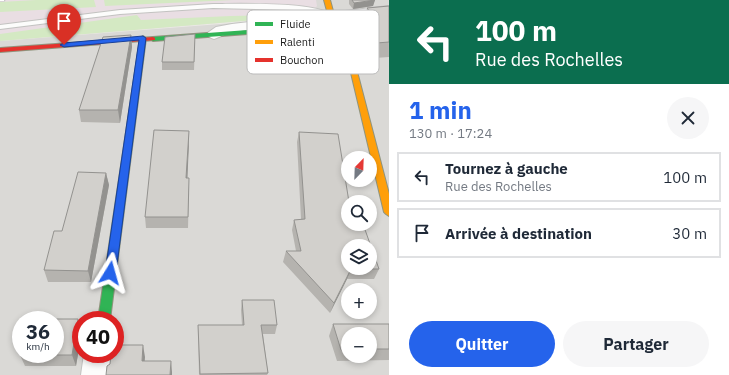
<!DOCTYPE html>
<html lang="fr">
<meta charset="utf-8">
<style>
body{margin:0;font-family:"IBM Plex Sans",sans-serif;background:#f6f6f7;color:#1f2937;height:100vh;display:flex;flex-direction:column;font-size:15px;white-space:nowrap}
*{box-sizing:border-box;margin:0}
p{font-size:13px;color:#747a83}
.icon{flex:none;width:22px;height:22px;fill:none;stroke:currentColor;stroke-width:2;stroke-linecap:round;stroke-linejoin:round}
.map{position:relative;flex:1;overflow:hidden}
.drawer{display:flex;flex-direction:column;background:#fff;width:340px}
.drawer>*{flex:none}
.banner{background:#0b6e4f;color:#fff;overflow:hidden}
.needle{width:26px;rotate:23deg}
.buttons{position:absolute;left:341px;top:151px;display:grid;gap:8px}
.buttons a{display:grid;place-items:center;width:36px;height:36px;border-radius:50%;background:#fff;box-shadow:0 2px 6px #0003;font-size:20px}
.speed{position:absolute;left:12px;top:311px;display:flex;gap:8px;font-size:20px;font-weight:700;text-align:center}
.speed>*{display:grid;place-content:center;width:52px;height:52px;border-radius:50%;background:#fff;box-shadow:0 2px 6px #0003;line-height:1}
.speed small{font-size:10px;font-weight:400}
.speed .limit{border:6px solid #d22;background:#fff;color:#111}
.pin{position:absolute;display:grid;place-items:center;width:34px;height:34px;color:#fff;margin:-41px -17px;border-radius:50% 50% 50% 0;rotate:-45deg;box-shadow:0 0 4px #0007}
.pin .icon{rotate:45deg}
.me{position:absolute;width:44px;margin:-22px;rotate:8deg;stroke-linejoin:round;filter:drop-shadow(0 0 3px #0008)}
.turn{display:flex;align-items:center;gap:14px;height:84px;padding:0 20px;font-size:18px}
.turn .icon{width:52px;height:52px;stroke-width:2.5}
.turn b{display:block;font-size:28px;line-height:34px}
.round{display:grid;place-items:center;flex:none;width:42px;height:42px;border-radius:21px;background:#f6f6f7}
.overview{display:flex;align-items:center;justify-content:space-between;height:68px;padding:0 20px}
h1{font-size:24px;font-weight:700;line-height:30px;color:#2563eb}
.cta{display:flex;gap:8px;margin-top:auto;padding:8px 20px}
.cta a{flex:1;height:46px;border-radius:24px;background:#2563eb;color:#fff;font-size:16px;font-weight:700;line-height:46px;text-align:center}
.cta a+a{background:#f6f6f7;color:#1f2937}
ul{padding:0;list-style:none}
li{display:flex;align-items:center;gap:12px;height:50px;margin:0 8px 6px;padding:0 12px;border:2px solid #e0e1e3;border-radius:0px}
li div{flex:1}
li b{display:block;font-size:15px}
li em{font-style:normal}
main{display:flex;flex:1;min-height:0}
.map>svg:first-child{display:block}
</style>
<main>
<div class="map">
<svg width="389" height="375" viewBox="0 0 389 375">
<rect width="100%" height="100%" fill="#ebeae5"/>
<path fill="#dad9d6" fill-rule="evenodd" d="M316,0h73v375h-389v-334l297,-23zM348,158h22v22h-22zM348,202h22v22h-22zM348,246h22v22h-22zM348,290h22v22h-22zM21,320h34v34h-34zM81,320h34v34h-34zM348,334h22v22h-22z"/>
<path fill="#e9dee3" d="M0,0h316l1,6 -7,7 -6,3 -304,25z"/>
<path fill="#d4e9c3" d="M36,0h58l2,7 -96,5v-10z
M104,0h129l-128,6z
M137,15l4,5 90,-4 57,-1 16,1 -304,25v-7z"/>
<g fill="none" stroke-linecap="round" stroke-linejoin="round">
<defs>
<path id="lane" d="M213,4c25,0 106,-3 123,13l-4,2 -14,-5 -24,-4 -81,-2 -93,6 -120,15v-4l120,-15z"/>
<path id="street" d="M389,6v8l-157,18 -18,7 -5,-2 -3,-3 10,-7 16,-3z
M84,354h30l-3,21h-30z"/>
<path id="fast" d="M389,12v4l-141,18 -95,7 -3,-2 3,-2 95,-7z
M143,36l3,2 -36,282h-12l42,-282z"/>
<path id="slow" d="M324,0h6l6,22 17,34 36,138v22l-3,-2 -2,-2 -37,-156 -17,-34z"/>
<path id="jam" d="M153,37l2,1v2l-155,12v-4z"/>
</defs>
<use href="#lane" stroke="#c3c3c1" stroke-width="2"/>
<use href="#street" stroke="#c3c3c1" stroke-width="2"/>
<use href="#fast" stroke="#90947d" stroke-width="2"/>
<use href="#slow" stroke="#90947d" stroke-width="2"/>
<use href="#jam" stroke="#90947d" stroke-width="2"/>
<use href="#lane" fill="#fcfcfb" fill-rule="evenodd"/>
<use href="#street" fill="#fcfcfb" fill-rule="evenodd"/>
<use href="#fast" fill="#30b455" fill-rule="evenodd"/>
<use href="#slow" fill="#ff9f0a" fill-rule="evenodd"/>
<use href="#jam" fill="#e5322d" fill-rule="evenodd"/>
<defs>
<path id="rail" d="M0,0h4"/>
</defs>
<use href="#rail" stroke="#c9c9c8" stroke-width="3"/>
<use href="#rail" stroke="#fff" stroke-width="2" stroke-dasharray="6" stroke-linecap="butt"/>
</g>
<path fill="#b5b3af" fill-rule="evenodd" d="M349,0h26l-2,6 -20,3 -4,-5z
M389,6v51l-29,2 -13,-28 4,-14 15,-1 1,-8z
M299,28l44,26 -2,6 -21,1 -2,-4 -5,1 -15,-24z
M131,35l1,12 -12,76 -39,-1 -2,-12z
M195,42l-1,28h-32v-8z
M189,131v10l-2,37 2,11 -1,39h-42l-1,-11z
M299,132l49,92 31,45 -5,10h-27l-17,34 -47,-51 3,-11h10l-4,-21 2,-10 7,-1 -4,-77z
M106,173l3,12 -18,97h-43l-4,-12 18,-39z
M242,300l35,25 -2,9h-12l5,39 -1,2h-68l-1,-50h44l-1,-15z
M78,319l3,8v10l-5,29h-51l-5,-11z
M333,324h56v36l-52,1 -8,-25zM348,334h22v22h-22z"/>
<path fill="#93928f" d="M375,0l-2,6 -20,3 1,-6z
M131,35l1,12 -12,76 -2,-13z
M189,131v10l-2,48 -1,-11z
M106,173l3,12 -18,97 -3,-11z
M351,269l-4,10 -17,34 4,-10z
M78,319l3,8v10l-5,29 -4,-11z
M143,345l2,12 -1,15 -2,-11z
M171,361l1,11v3h-2z"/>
<path fill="#d2d0cc" stroke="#93928f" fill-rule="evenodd" d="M352,0h23l-21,3z
M389,6v36l-25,2 -13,-27 22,-2 -6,-7z
M195,34l-1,28h-32l3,-25z
M131,35l-13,75h-39l24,-73z
M154,130l35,1 -3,47h3l-1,39h-43z
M299,132l39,2 11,68h-1v22h15l16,45h-28l-17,34 -48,-52h15l-7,-31 11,-1zM348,246h22v22h-22z
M78,172l28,1 -18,98 -44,-1 10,-39h8z
M242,300h32l3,25h-16l7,48 -68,1 -2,-49h46z
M30,319h48l-6,36h-52l1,-5v4h34v-34h-26z
M333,324h56v25h-19v-15h-22v16h-7z
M115,345h28l-1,16h29l-1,14h-64l1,-9 3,-2 1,-10h4z"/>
<path fill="#2563eb" stroke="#184099" d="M143,36l3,2 -30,235 -2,3h-7l-2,-3 34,-233 -75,7 -4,-2 4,-2z"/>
<rect x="247" y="10" width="132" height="64" rx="6" fill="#fff" stroke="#bbb" stroke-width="1"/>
<rect x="255" y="22" width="18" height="4" fill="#30b455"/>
<rect x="255" y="40" width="18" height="4" fill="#ff9f0a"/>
<rect x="255" y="58" width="18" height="4" fill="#e5322d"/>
<g font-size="11" fill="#1c1c1c">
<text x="280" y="28">Fluide</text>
<text x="280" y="46">Ralenti</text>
<text x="280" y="64">Bouchon</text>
</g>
</svg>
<div class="buttons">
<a><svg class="needle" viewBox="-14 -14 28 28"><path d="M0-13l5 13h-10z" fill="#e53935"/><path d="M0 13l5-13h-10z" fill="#747a83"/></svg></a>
<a><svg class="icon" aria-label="search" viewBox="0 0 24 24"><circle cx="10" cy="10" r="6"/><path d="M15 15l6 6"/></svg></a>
<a><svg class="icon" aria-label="layers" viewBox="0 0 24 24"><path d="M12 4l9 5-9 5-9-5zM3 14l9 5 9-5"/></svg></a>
<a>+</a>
<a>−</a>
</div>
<div class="speed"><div>36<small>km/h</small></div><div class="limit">40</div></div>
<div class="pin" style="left:64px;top:45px;background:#d93025"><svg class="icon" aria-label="arrive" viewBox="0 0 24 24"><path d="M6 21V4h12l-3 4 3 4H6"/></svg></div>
<svg class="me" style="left:110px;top:273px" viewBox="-20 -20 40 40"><path d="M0-17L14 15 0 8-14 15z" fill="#2563eb" stroke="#fff" stroke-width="4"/></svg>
</div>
<section class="drawer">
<div class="banner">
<div class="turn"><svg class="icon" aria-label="left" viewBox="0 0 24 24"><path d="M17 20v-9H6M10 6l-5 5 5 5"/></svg><div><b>100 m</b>Rue des Rochelles</div></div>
</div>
<div class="overview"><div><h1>1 min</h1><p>130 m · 17:24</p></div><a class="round"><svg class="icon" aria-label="close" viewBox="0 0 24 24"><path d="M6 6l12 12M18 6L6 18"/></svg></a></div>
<ul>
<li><svg class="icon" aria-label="left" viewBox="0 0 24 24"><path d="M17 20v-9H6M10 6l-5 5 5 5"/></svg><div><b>Tournez à gauche</b><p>Rue des Rochelles</p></div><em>100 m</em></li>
<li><svg class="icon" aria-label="arrive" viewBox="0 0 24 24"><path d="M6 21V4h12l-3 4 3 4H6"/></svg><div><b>Arrivée à destination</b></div><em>30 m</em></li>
</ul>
<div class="cta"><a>Quitter</a><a>Partager</a></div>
</section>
</main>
